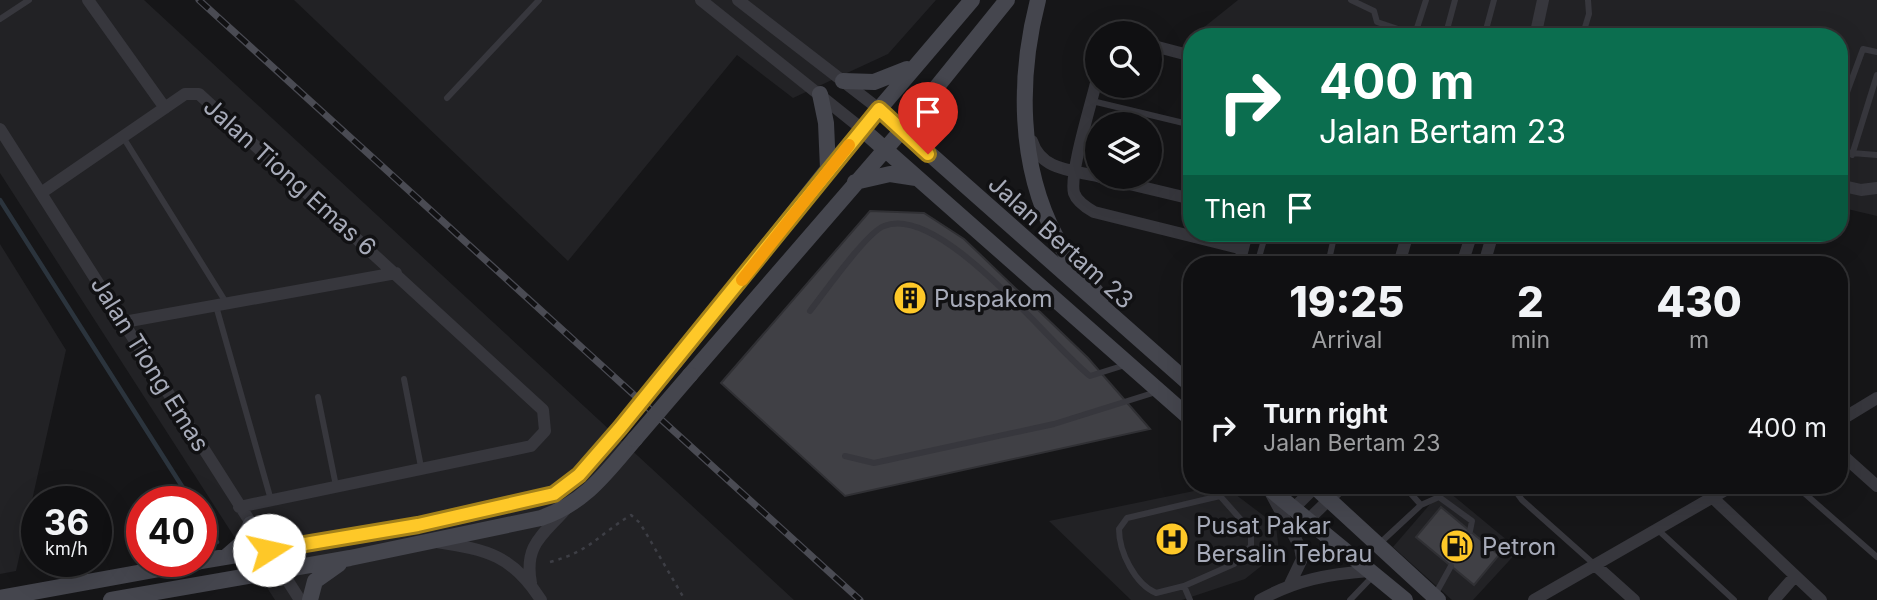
<!DOCTYPE html>
<style>
body{margin:0;font-family:Inter,sans-serif;background:#19191b;color:#f1f3f6;height:100vh;display:flex;flex-direction:column;font-size:26px;white-space:nowrap}
*{box-sizing:border-box;margin:0}
p{font-size:23px;color:#9c9d9f}
.icon{flex:none;width:38px;height:38px;fill:none;stroke:currentColor;stroke-width:2;stroke-linecap:round;stroke-linejoin:round}
.map{position:relative;flex:1;overflow:hidden}
.panel{position:absolute;left:1183px;top:256px;width:665px;height:238px;display:flex;flex-direction:column;background:#101012;border-radius:28px;box-shadow:0 7px 28px #0002,0 0 0 2px #303032}
.panel>*{flex:none}
.top-card{position:absolute;left:1183px;top:28px;width:665px;height:214px;border-radius:28px;box-shadow:0 7px 28px #0002,0 0 0 2px #303032;background:#0b6e4f;color:#fff;overflow:hidden}
.buttons{position:absolute;left:1085px;top:21px;display:grid;gap:14px}
.buttons a{display:grid;place-items:center;width:77px;height:77px;border-radius:50%;background:#101012;box-shadow:0 7px 28px #0002,0 0 0 2px #303032;font-size:35px}
.speed{position:absolute;left:21px;top:486px;display:flex;gap:14px;font-size:35px;font-weight:700;text-align:center}
.speed>*{display:grid;place-content:center;width:91px;height:91px;border-radius:50%;background:#101012;box-shadow:0 7px 28px #0002,0 0 0 2px #303032;line-height:1}
.speed small{font-size:18px;font-weight:400}
.speed .limit{border:10px solid #d22;background:#fff;color:#111}
.pin{position:absolute;display:grid;place-items:center;width:60px;height:60px;color:#fff;margin:-72px -30px;border-radius:50% 50% 50% 0;rotate:-45deg;box-shadow:0 0 7px #0007}
.pin .icon{rotate:45deg}
.me{position:absolute;width:77px;margin:-38px;rotate:80deg;stroke-linejoin:round;filter:drop-shadow(0 0 5px #0008)}
.turn{display:flex;align-items:center;gap:24px;height:147px;padding:0 21px;font-size:32px}
.turn .icon{width:91px;height:91px;stroke-width:2.5}
.turn b{display:block;font-size:49px;line-height:60px}
.then{display:flex;align-items:center;height:66px;padding:0 21px;background:#0003;gap:14px;font-size:26px}
.eta{display:flex;justify-content:space-evenly;align-items:center;height:119px;text-align:center}
.eta b{font-size:42px;font-weight:800;line-height:49px}
ul{padding:0;list-style:none}
li{display:flex;align-items:center;gap:21px;height:105px;padding:0 21px}
li div{flex:1}
li b{display:block;font-size:26px}
li em{font-style:normal}
.map>svg:first-child{display:block}
</style>
<div class="map">
<svg width="1877" height="600" viewBox="0 0 1877 600">
<rect width="100%" height="100%" fill="#161618"/>
<path fill="#222225" d="M0,0h144l650,600h-519l-275,-427z
M294,0h642l-48,54 -95,44 -56,-43 -169,206z
M1238,0h639v216l-38,-9v-170h-625l-16,-5z
M0,244l66,106 -50,221 -16,3z
M1223,485l53,40 3,27 -34,27 -63,21h-51l-82,-79z
M1444,488l75,62 -46,50h-21l-59,-53z"/>
<g fill="none" stroke-linecap="round" stroke-linejoin="round">
<path stroke="#2b343d" stroke-width="4.5" d="M0,200l192,302
M201,517l16,25"/>
</g>
<path fill="#404045" stroke="#303034" stroke-width="2" d="M870,211l54,2 40,26 124,119 62,71 -305,67 -124,-113z
M1441,507l58,48 -25,30 -58,-48z"/>
<g fill="none" stroke-linecap="round" stroke-linejoin="round">
<path stroke="#3d3e45" stroke-width="2.5" stroke-dasharray="3.5 5" stroke-linecap="butt" d="M550,562c41,-11 48,-27 81,-47l9,8 45,77"/>
<path stroke="#37373d" stroke-width="6" d="M1351,0l23,11 3,11 42,14
M0,19l29,-19
M1420,36l-4,-5 10,-31
M1445,37l10,-37
M1484,37l10,-37
M1582,37l7,-23 -1,-14
M1772,37l1,-4
M447,98l92,-98
M1092,101l100,24
M1839,114l24,-65 14,3
M123,137l104,167
M1839,152l38,3
M1852,155l25,-80
M1257,264l9,-31
M1328,264l7,-31
M216,306l55,194
M810,311c14,-18 57,-79 74,-85 57,-23 164,117 206,150l35,-11
M404,379l17,88
M318,397l18,89
M845,456l29,7 180,-39 102,-32
M1403,485l18,20
M1515,485l-1,4 8,11 73,65
M1699,485l12,12
M1795,485l82,72
M1657,529l77,71
M1379,544l42,-39 18,-8 33,24 -2,10
M1184,586l50,-22 17,-18v-15l-31,-35 -93,22 -8,11c0,23 16,55 37,64l28,-7 6,14
M1435,595l16,-29
M1350,600l23,-24"/>
<path stroke="#37373d" stroke-width="12" d="M88,0l77,108
M701,0l161,129
M738,0l141,109
M1535,37l8,-37
M1150,45l42,11
M1097,79c-5,22 -28,95 -23,114 3,9 13,15 20,19l149,37
M0,129l300,471
M1032,141c9,29 39,29 65,35
M1100,177l92,22
M1839,185l22,5 16,-2
M41,193l144,-99h14l344,316 2,21 -14,15 -292,61
M1239,264l8,-31
M1399,264l9,-31
M1462,264l10,-31
M1484,264l9,-31
M124,322l272,-49
M1839,421l38,-23
M1839,452l38,34
M1269,490l31,57 2,12 -12,25
M1713,498l108,102
M1294,508l23,-23
M1307,521l37,-36
M437,542c51,8 75,13 104,58
M1595,565l39,35
M531,583c-7,-38 11,-47 34,-73
M1260,600c36,-20 68,-26 109,-29
M1534,600l200,-115
M1774,600l21,-24"/>
<path stroke="#45464e" stroke-width="16" d="M1038,0c-20,77 -20,165 18,237 11,22 30,42 45,61
M843,81l31,1 33,-13
M820,94l6,29 2,46
M879,109l313,277
M862,129l330,291
M928,154c-3,-17 -7,-37 2,-53
M855,182l35,-8 26,4
M675,362l153,-193 144,-169
M690,375l212,-245 105,-130
M1265,485l140,115
M1313,485l125,115
M227,556l15,-13 9,-19
M201,561l217,-36 136,-31 25,-19 41,-47
M0,598l198,-36
M111,600l239,-42 191,-40c44,-15 65,-45 94,-79
M310,600l5,-19 24,-17"/>
<defs>
<path id="rail" d="M199,0l661,600"/>
</defs>
<use href="#rail" stroke="#4a4b53" stroke-width="7"/>
<use href="#rail" stroke="#111113" stroke-width="4.5" stroke-dasharray="13" stroke-linecap="butt"/>
<path stroke="#45464e" stroke-width="16" d="M620,428l55,-66
M635,439l55,-64"/>
</g>
<g fill="none" stroke-linecap="round" stroke-linejoin="round">
<defs>
<path id="route" d="M269,550l149,-25 136,-31 25,-19 41,-47 259,-319 49,45"/>
</defs>
<use href="#route" stroke="#a5821a" stroke-width="18"/>
<use href="#route" stroke="#fec828" stroke-width="12"/>
<path stroke="#f59e0b" stroke-width="12" d="M742,280l107,-135"/>
</g>
<defs>
<symbol id="building-disc" viewBox="-11 -11 22 22"><circle r="9.5" fill="#fec828" stroke="#111113"/><path d="M-4-6H4V6H1V3H-1V6H-4ZM-2.5-4.3h1.7v1.8h-1.7ZM.8-4.3h1.7v1.8H.8ZM-2.5-1h1.7V.8h-1.7ZM.8-1h1.7V.8H.8Z" fill="#111"/></symbol>
<symbol id="hospital-disc" viewBox="-11 -11 22 22"><circle r="9.5" fill="#fec828" stroke="#111113"/><path d="M-5-5h3v3.5h4V-5h3V5h-3V1.5h-4V5h-3Z" fill="#111"/></symbol>
<symbol id="fuel-disc" viewBox="-11 -11 22 22"><circle r="9.5" fill="#fec828" stroke="#111113"/><path d="M-5.5-6h7V0h2V4h1.3V-2.5L3-4.5l.8-.8L6-3V5H2.5V1h-1V6h-7ZM-4.2-4.7v3.2H.2V-4.7Z" fill="#111"/></symbol>
</defs>
<g fill-rule="evenodd">
<use href="#building-disc" x="891" y="279" width="38" height="38"/>
<use href="#hospital-disc" x="1153" y="520" width="38" height="38"/>
<use href="#fuel-disc" x="1438" y="527" width="38" height="38"/>
</g>
<g text-anchor="middle" dominant-baseline="central" stroke-width="7" stroke-linejoin="round" paint-order="stroke">
<g font-size="24" fill="#a7abb9" stroke="#111113">
<text transform="translate(290 177) rotate(42)">Jalan Tiong Emas 6</text>
<text transform="translate(1061 242) rotate(42)">Jalan Bertam 23</text>
<text transform="translate(150 364) rotate(58)">Jalan Tiong Emas</text>
</g>
<g font-size="24" fill="#a7abb9" stroke="#111113" text-anchor="start">
<text x="934" y="298">Puspakom</text>
<text x="1196" y="525">Pusat Pakar<tspan x="1196" dy="28">Bersalin Tebrau</tspan></text>
<text x="1482" y="546">Petron</text>
</g>
</g>
</svg>
<div class="buttons">
<a><svg class="icon" aria-label="search" viewBox="0 0 24 24"><circle cx="10" cy="10" r="6"/><path d="M15 15l6 6"/></svg></a>
<a><svg class="icon" aria-label="layers" viewBox="0 0 24 24"><path d="M12 4l9 5-9 5-9-5zM3 14l9 5 9-5"/></svg></a>
</div>
<div class="speed"><div>36<small>km/h</small></div><div class="limit">40</div></div>
<div class="pin" style="left:928px;top:154px;background:#d93025"><svg class="icon" aria-label="arrive" viewBox="0 0 24 24"><path d="M6 21V4h12l-3 4 3 4H6"/></svg></div>
<svg class="me" style="left:269px;top:550px" viewBox="-20 -20 40 40"><circle r="19" fill="#fff"/><path d="M0-13L10 11 0 6-10 11z" fill="#fec828"/></svg>
<div class="top-card">
<div class="turn"><svg class="icon" aria-label="right" viewBox="0 0 24 24"><path d="M7 20v-9h11M14 6l5 5-5 5"/></svg><div><b>400 m</b>Jalan Bertam 23</div></div>
<div class="then">Then<svg class="icon" aria-label="arrive" viewBox="0 0 24 24"><path d="M6 21V4h12l-3 4 3 4H6"/></svg></div>
</div>
<section class="panel">
<div class="eta">
<div><b>19:25</b><p>Arrival</p></div>
<div><b>2</b><p>min</p></div>
<div><b>430</b><p>m</p></div>
</div>
<ul>
<li><svg class="icon" aria-label="right" viewBox="0 0 24 24"><path d="M7 20v-9h11M14 6l5 5-5 5"/></svg><div><b>Turn right</b><p>Jalan Bertam 23</p></div><em>400 m</em></li>
</ul>
</section>
</div>
